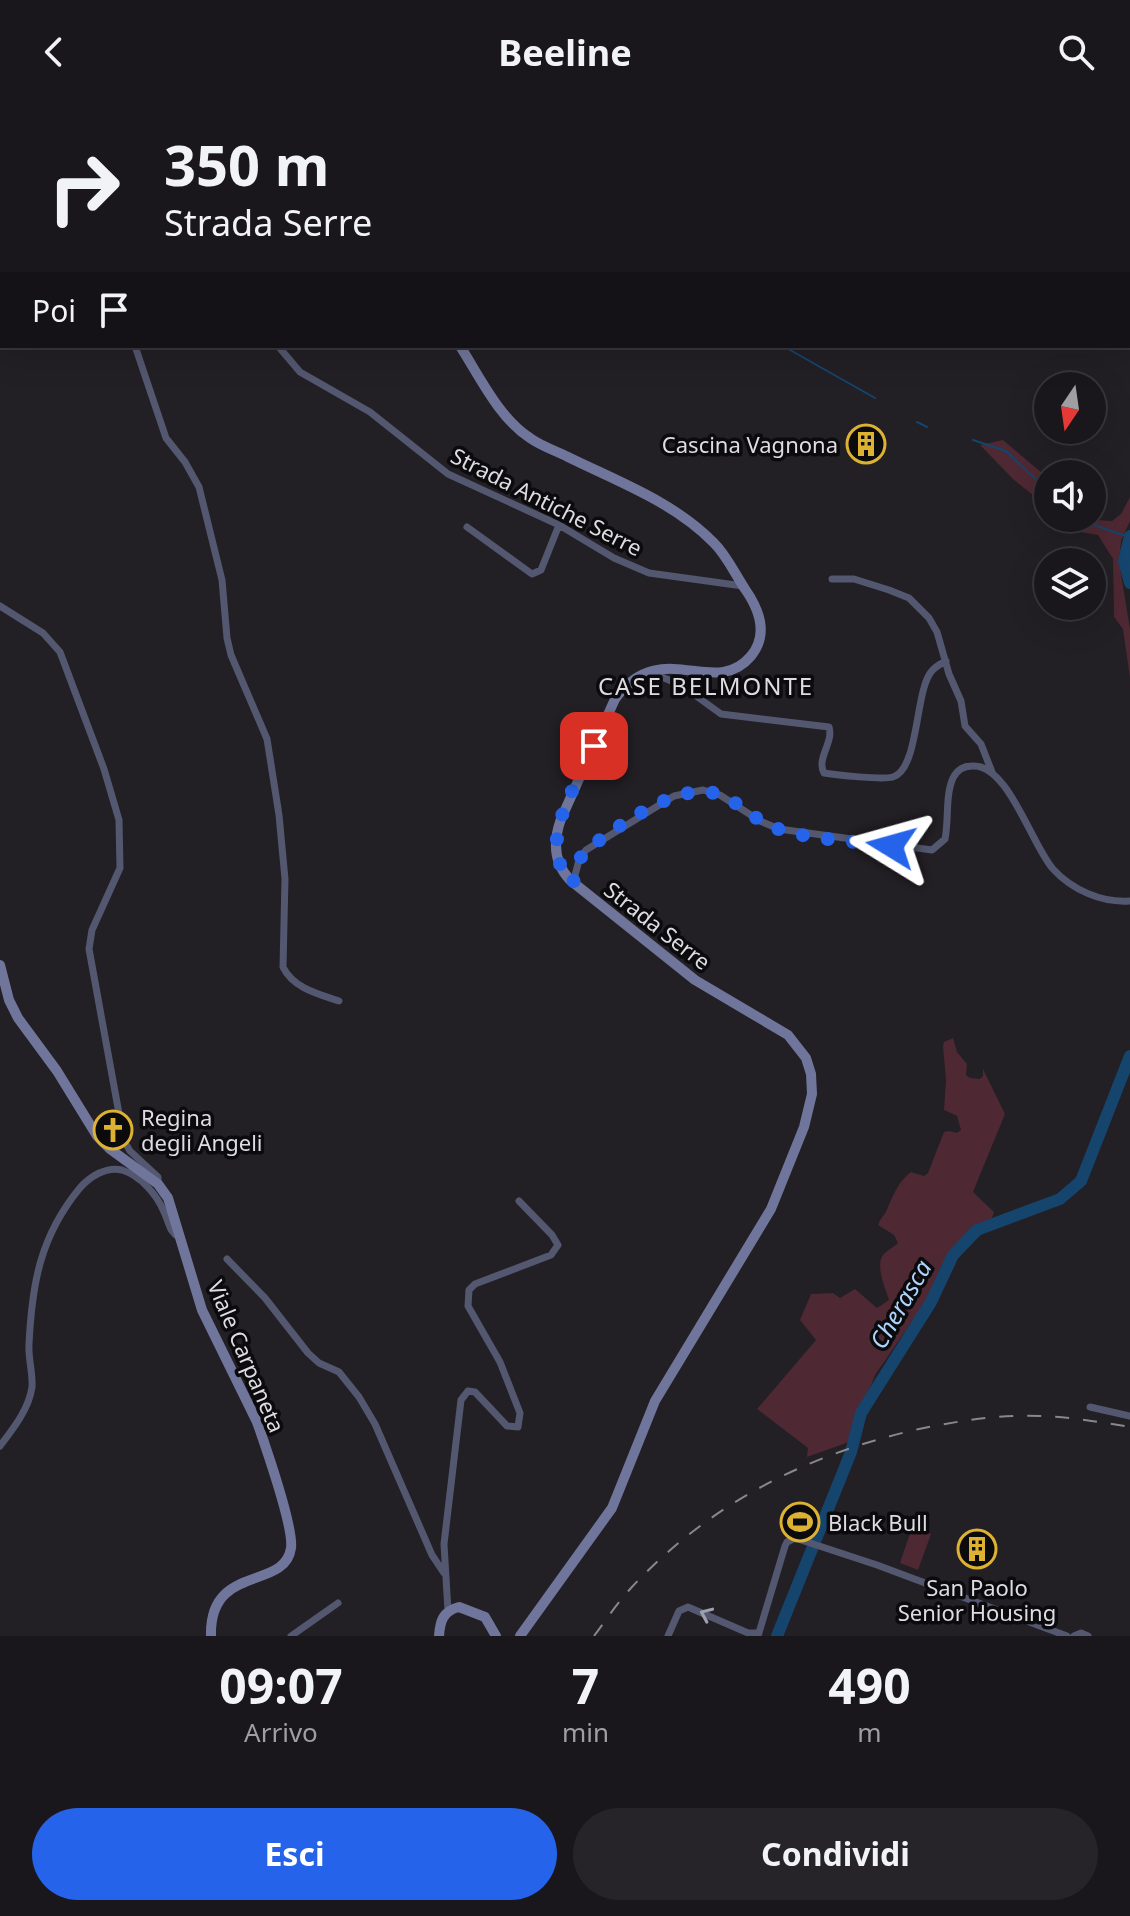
<!DOCTYPE html>
<html lang="it">
<style>
body{margin:0;font-family:"Noto Sans",sans-serif;background:#272429;color:#f1f3f6;height:100vh;display:flex;flex-direction:column;font-size:30px;white-space:nowrap}
*{box-sizing:border-box;margin:0}
p{font-size:26px;color:#9f9fa3}
.icon{flex:none;width:44px;height:44px;fill:none;stroke:currentColor;stroke-width:2;stroke-linecap:round;stroke-linejoin:round}
.map{position:relative;height:1532px;overflow:hidden}
.drawer{display:flex;flex-direction:column;background:#1a171c;flex:1}
.drawer>*{flex:none}
.banner{position:absolute;left:0px;top:0px;width:1130px;height:244px;box-shadow:0 8px 32px #0002,0 0 0 2px #38363b;background:#1a171c;color:#f1f3f6;overflow:hidden}
.needle{width:52px;rotate:193deg}
.buttons{position:absolute;left:1034px;top:268px;display:grid;gap:16px}
.buttons a{display:grid;place-items:center;width:72px;height:72px;border-radius:50%;background:#1a171c;box-shadow:0 8px 32px #0002,0 0 0 2px #38363b;font-size:40px}
.pin{position:absolute;display:grid;place-items:center;width:68px;height:68px;color:#fff;margin:-34px;border-radius:16px;box-shadow:0 4px 12px #0006}
.me{position:absolute;width:88px;margin:-44px;rotate:278deg;stroke-linejoin:round;filter:drop-shadow(0 0 6px #0008)}
.turn{display:flex;align-items:center;gap:28px;height:168px;padding:0 32px;font-size:36px}
.turn .icon{width:104px;height:104px;stroke-width:2.5}
.turn b{display:block;font-size:56px;line-height:68px}
.then{display:flex;align-items:center;height:76px;padding:0 32px;background:#0003;gap:16px;font-size:30px}
.eta{display:flex;justify-content:space-evenly;align-items:center;height:136px;text-align:center}
.eta b{font-size:48px;font-weight:700;line-height:56px}
.button{display:flex;gap:16px;margin-top:auto;padding:16px 32px}
.button a{flex:1;height:92px;border-radius:48px;background:#2563eb;color:#fff;font-size:32px;font-weight:700;line-height:92px;text-align:center}
.button a+a{background:#272429;color:#f1f3f6}
header{display:flex;justify-content:space-between;align-items:center;height:104px;padding:0 32px;background:#1a171c;font-size:36px;font-weight:700}
.map>svg:first-child{display:block}
</style>
<header><svg class="icon" aria-label="back" viewBox="0 0 24 24"><path d="M15 5l-7 7 7 7"/></svg>Beeline<svg class="icon" aria-label="search" viewBox="0 0 24 24"><circle cx="10" cy="10" r="6"/><path d="M15 15l6 6"/></svg></header>
<div class="map">
<svg width="1130" height="1532" viewBox="0 0 1130 1532">
<rect width="100%" height="100%" fill="#221f25"/>
<path fill="#4e2832" d="M1003,336l45,38v29l-34,-27 -34,-35z
M1130,393v24l-9,20 -2,21 11,67v49l-7,-49 -9,-12 -1,-58 -15,-24 -18,-3 -19,-14 51,3 9,-7z
M953,934l4,14 10,12 -1,11 4,3 10,1 3,-3v-7l22,45 -32,78 21,20 -3,9 -13,5 -13,11 -17,22 -14,31 -59,85 -26,67 -42,15 1,-9 -51,-39 59,-69 -16,-20 11,-26 22,-1 7,5 15,-9 22,19 12,-8c-3,-10 -14,-34 -6,-45 3,-4 11,-8 15,-12l-4,-8 -16,-10c2,-7 8,-11 10,-18 6,-14 11,-26 23,-35l13,4 4,-3 16,-41 5,-1 8,2 4,-3 -4,-14 -13,-6 2,-30 -3,-34 1,-4z
M912,1423l19,7 -13,36 -18,-7z"/>
<g fill="none" stroke-linecap="round" stroke-linejoin="round">
<path stroke="#15446c" stroke-width="2" d="M783,242l92,52
M917,318l10,5
M973,336l33,11 42,40
M1081,414l7,5 41,14"/>
<path stroke="#15446c" stroke-width="12" d="M1130,432l-6,25 6,22
M777,1532l74,-184 10,-39 70,-111 22,-47 24,-25 83,-31 21,-18 49,-125"/>
<path stroke="#53576f" stroke-width="7" d="M765,0l1,2
M836,0l1,2
M199,2v-2
M401,2l3,-2
M135,242l31,92 19,24 14,25 23,93 5,58 4,17 36,84 12,76 6,64 -2,88c10,21 35,27 56,34
M278,242l22,26 70,40 78,62 111,51 55,33 35,15 94,13
M467,423l65,47 9,-4 18,-45
M832,475h22l35,11 20,8 20,20 8,14 12,42 12,27 4,25 16,18 11,28
M0,502l43,27 17,19 44,117 15,51 1,48 -28,62 -3,19 35,192 6,10 28,26v7
M652,569l29,12 40,29 108,13c5,15 -13,32 -5,46 12,2 59,7 69,4 26,-8 22,-85 38,-105 3,-4 9,-8 15,-11
M573,779l6,-23 7,-10 88,-54 29,-6 17,5 40,26 19,8 153,21 13,-11c4,-19 0,-43 8,-61 4,-8 11,-12 19,-12 36,-3 60,80 81,103 19,21 49,34 77,32
M227,1155l38,39 43,55 11,10 20,9 20,25 16,27 57,131 12,18
M1090,1303l40,9
M0,1342c13,-17 29,-37 32,-59 1,-14 -4,-29 -3,-43 3,-60 11,-107 50,-155 10,-12 27,-23 43,-19 19,6 35,25 42,42 5,10 5,20 15,25
M448,1507l-4,-67 17,-144 7,-9 7,1 32,34 11,1 2,-14 -20,-51 -32,-56 1,-16 6,-6 76,-29 7,-10 -6,-10 -33,-34
M291,1532l47,-33
M668,1532l11,-25 9,-4 60,26h11
M758,1532l27,-90 2,-4 8,-4 82,27 190,71
M1074,1532l7,-3 7,3"/>
<path stroke="#70769b" stroke-width="10" d="M376,2v-2
M460,242c20,31 39,72 70,92 11,8 26,13 38,19 51,25 106,45 146,86 13,13 21,31 31,46 14,20 24,45 6,67 -37,44 -90,-21 -136,43l-54,120c-8,22 -8,43 9,61l125,100 93,55 18,23 5,16 1,20 -8,33 -33,82 -116,192 -43,107 -92,128
M0,861l9,35 9,18 39,53 40,65 13,13 48,35 10,14 34,112 55,112c8,23 37,105 34,126 -6,43 -82,15 -80,88
M439,1532c1,-15 4,-25 20,-29l26,10 11,19"/>
<path stroke="#89878c" stroke-width="2" stroke-dasharray="14 14" stroke-linecap="butt" d="M594,1532c12,-16 24,-34 37,-48 79,-85 177,-134 288,-159 40,-8 80,-15 121,-13 30,1 60,6 90,11"/>
</g>
<defs><path id="oneway-chevron" d="M-2-3.5L2.5 0L-2 3.5" fill="none" stroke-width="1.6" stroke-linecap="round" stroke-linejoin="round" transform="scale(2)"/></defs>
<use stroke="#9fa0ae" href="#oneway-chevron" transform="translate(706 1510) rotate(-156)"/>
<g fill="none" stroke-linecap="round" stroke-linejoin="round">
<path stroke="#2563eb" stroke-width="14" stroke-dasharray="0 25.2" d="M594,642c-17,40 -61,99 -21,137l6,-23 7,-10c33,-24 96,-73 137,-54 19,9 33,25 52,32 36,12 79,13 116,18"/>
</g>
<defs>
<symbol id="building-ring" viewBox="-11 -11 22 22"><circle r="9.5" fill="#0b0a0c" stroke="#ddb233" stroke-width="1.5"/><path d="M-4-6H4V6H1V3H-1V6H-4ZM-2.5-4.3h1.7v1.8h-1.7ZM.8-4.3h1.7v1.8H.8ZM-2.5-1h1.7V.8h-1.7ZM.8-1h1.7V.8H.8Z" fill="#ddb233"/></symbol>
<symbol id="church-ring" viewBox="-11 -11 22 22"><circle r="9.5" fill="#0b0a0c" stroke="#ddb233" stroke-width="1.5"/><path d="M-1.2-6h2.4v3.5h3.3v2.4h-3.3V6h-2.4V-.1h-3.3v-2.4h3.3Z" fill="#ddb233"/></symbol>
<symbol id="stadium-ring" viewBox="-11 -11 22 22"><circle r="9.5" fill="#0b0a0c" stroke="#ddb233" stroke-width="1.5"/><path d="M0-5a6.5 5 0 1 0 0 10a6.5 5 0 1 0 0-10ZM-3.5-1.8h7v3.6h-7Z" fill="#ddb233"/></symbol>
</defs>
<g fill-rule="evenodd">
<use href="#building-ring" x="844" y="318" width="44" height="44"/>
<use href="#church-ring" x="91" y="1004" width="44" height="44"/>
<use href="#stadium-ring" x="778" y="1396" width="44" height="44"/>
<use href="#building-ring" x="955" y="1423" width="44" height="44"/>
</g>
<g text-anchor="middle" dominant-baseline="central" stroke-width="7" stroke-linejoin="round" paint-order="stroke">
<g font-size="22" fill="#dedce1" stroke="#0b0a0c" text-anchor="start">
<text x="838" y="340" text-anchor="end">Cascina Vagnona</text>
<text x="141" y="1013">Regina<tspan x="141" dy="25">degli Angeli</tspan></text>
<text x="828" y="1418">Black Bull</text>
<text x="977" y="1483" text-anchor="middle">San Paolo<tspan x="977" dy="25">Senior Housing</tspan></text>
</g>
<g font-size="22" fill="#dedce1" stroke="#0b0a0c">
<text transform="translate(547 397) rotate(27)">Strada Antiche Serre</text>
<text transform="translate(658 821) rotate(38)">Strada Serre</text>
<text transform="translate(247 1252) rotate(67)">Viale Carpaneta</text>
</g>
<g font-size="24" letter-spacing="2" fill="#dedce1" stroke="#0b0a0c">
<text x="706" y="581">CASE BELMONTE</text>
</g>
<g font-size="24" font-style="italic" fill="#add5fc" stroke="#0b0a0c">
<text transform="translate(900 1200) rotate(-60)">Cherasca</text>
</g>
</g>
</svg>
<div class="buttons">
<a><svg class="needle" viewBox="-14 -14 28 28"><path d="M0-13l5 13h-10z" fill="#e53935"/><path d="M0 13l5-13h-10z" fill="#9f9fa3"/></svg></a>
<a><svg class="icon" aria-label="sound" viewBox="0 0 24 24"><path d="M4 9h4l5-4v14l-5-4H4zM17 9q2 3 0 6"/></svg></a>
<a><svg class="icon" aria-label="layers" viewBox="0 0 24 24"><path d="M12 4l9 5-9 5-9-5zM3 14l9 5 9-5"/></svg></a>
</div>
<div class="pin" style="left:594px;top:642px;background:#d93025"><svg class="icon" aria-label="arrive" viewBox="0 0 24 24"><path d="M6 21V4h12l-3 4 3 4H6"/></svg></div>
<svg class="me" style="left:891px;top:742px" viewBox="-20 -20 40 40"><path d="M0-17L14 15 0 8-14 15z" fill="#2563eb" stroke="#fff" stroke-width="4"/></svg>
<div class="banner">
<div class="turn"><svg class="icon" aria-label="right" viewBox="0 0 24 24"><path d="M7 20v-9h11M14 6l5 5-5 5"/></svg><div><b>350 m</b>Strada Serre</div></div>
<div class="then">Poi<svg class="icon" aria-label="arrive" viewBox="0 0 24 24"><path d="M6 21V4h12l-3 4 3 4H6"/></svg></div>
</div>
</div>
<section class="drawer">
<div class="eta">
<div><b>09:07</b><p>Arrivo</p></div>
<div><b>7</b><p>min</p></div>
<div><b>490</b><p>m</p></div>
</div>
<div class="button"><a>Esci</a><a>Condividi</a></div>
</section>
